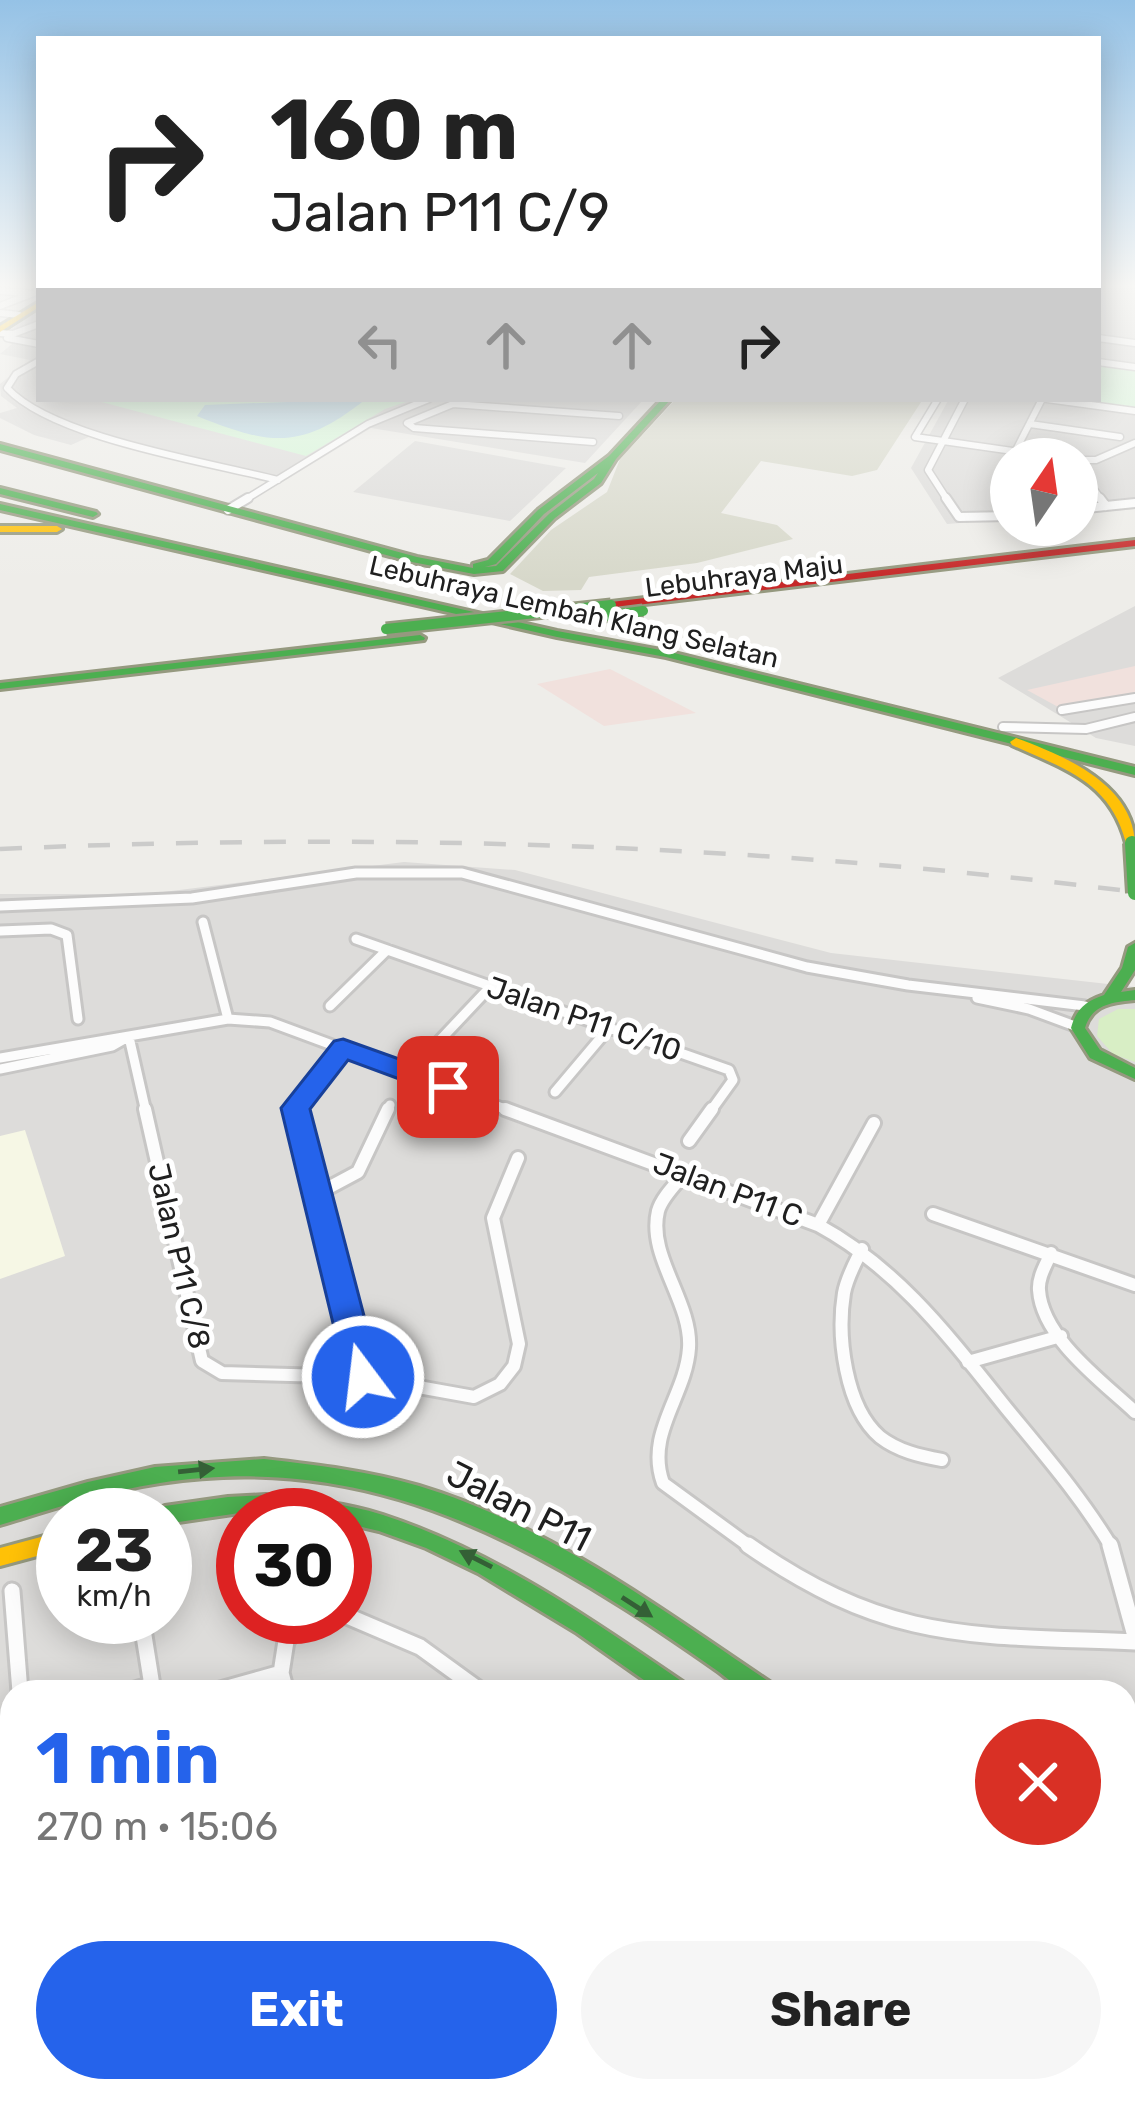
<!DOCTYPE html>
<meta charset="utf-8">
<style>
body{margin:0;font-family:Rubik,sans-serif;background:#f6f6f6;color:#222;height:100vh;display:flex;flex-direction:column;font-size:45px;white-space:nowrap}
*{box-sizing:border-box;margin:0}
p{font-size:39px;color:#767676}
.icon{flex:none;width:66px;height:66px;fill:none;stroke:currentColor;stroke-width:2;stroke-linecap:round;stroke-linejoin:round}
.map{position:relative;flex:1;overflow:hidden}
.panel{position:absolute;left:0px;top:1680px;width:1137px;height:423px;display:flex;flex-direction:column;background:#fff;border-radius:36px 36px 0 0;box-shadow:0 6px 30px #0003}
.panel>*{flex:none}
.guide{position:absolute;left:36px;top:36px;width:1065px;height:366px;border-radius:0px;box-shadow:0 6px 30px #0003;background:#fff;color:#222;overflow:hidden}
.needle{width:78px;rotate:13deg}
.fabs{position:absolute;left:990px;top:438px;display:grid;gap:24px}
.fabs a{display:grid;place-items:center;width:108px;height:108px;border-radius:50%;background:#fff;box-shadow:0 6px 30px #0003;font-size:60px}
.speed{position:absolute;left:36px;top:1488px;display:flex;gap:24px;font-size:60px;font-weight:700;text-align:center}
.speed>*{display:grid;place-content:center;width:156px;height:156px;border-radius:50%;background:#fff;box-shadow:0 6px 30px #0003;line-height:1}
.speed small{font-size:30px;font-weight:400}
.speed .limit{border:18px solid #d22;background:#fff;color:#111}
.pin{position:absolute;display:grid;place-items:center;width:102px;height:102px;color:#fff;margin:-51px;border-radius:24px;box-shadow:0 6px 18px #0006}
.me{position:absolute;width:132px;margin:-66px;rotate:345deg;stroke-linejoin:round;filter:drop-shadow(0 0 9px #0008)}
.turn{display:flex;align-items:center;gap:42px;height:252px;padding:0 36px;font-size:54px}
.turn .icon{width:156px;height:156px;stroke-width:2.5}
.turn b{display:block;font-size:84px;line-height:102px}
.lanes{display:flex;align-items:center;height:114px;padding:0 36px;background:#0003;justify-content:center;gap:60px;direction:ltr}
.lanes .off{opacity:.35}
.round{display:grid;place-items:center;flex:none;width:126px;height:126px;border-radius:63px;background:#f6f6f6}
.head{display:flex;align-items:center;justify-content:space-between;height:204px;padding:0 36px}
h1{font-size:72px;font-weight:700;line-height:90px;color:#2563eb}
.cta{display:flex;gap:24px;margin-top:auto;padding:24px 36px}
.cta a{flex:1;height:138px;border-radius:72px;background:#2563eb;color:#fff;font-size:48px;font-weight:700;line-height:138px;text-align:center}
.cta a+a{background:#f6f6f6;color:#222}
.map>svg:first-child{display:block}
</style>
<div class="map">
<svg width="1135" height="2102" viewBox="0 0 1135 2102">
<rect width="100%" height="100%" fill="#eeede9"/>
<path fill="#dddcda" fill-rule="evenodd" d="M1098,288h37v221l-58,5v-55h-66v60l-64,5 -36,-56 38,-69h149z
M39,309v90h605l-59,64 -214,-35 -90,55 -190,-47 -20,9 -37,-10 -34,-17v-5l17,-5 -16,-12 -1,-12 30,-24 -30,-6 12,-10 -12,-7z
M415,441l151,27 -56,53 -157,-29z
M1135,606v140l-39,-8 -98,-60z
M404,862l111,8 316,83 304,34v1115h-1135v-1208h147zM63,1515h102v102h-102zM243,1515h102v102h-102zM12,1692h1113v399h-1113z"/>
<path fill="#f1e1dd" d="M1135,666v30l-75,12 -33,-18z
M610,669l86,44 -92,13 -67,-42z"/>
<path fill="#f6f7e5" d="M25,1130l40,126 -65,23v-143z"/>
<path fill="#d7d8ca" d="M676,399h247l-46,71 -25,6 -91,-15 -40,52 56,12 16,14 -96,24 -108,14 -8,13 -38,1 -33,-17 41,-44 56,-38 13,-33z"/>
<path fill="#d8eec5" d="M1118,1009h17v53l-22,-8 -16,-18 2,-17z"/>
<path fill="#d5f6d7" d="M1098,364l37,5v41l-77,-11h40z
M90,399h325l-30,10 -79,47z"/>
<path fill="#bad8e4" d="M366,399c-64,51 -95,47 -169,17l8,-11z"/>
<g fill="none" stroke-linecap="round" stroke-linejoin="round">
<defs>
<path id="street-far4" d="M0,291l27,2
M0,306l39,-15
M0,313l19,2
M0,333l13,1 26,-10
M7,338l32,6
M1098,338l37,5
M39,361l-23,13 -9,14c46,50 201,74 271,92
M1098,362l37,5
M938,399l-23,38 153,22
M1047,399l88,12
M1030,424l90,13
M593,442l-179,-14 -7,-5 46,-19 166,12
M1015,452l27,-53
M1010,459l-3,15 4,6
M1077,460h19l39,-17
M1080,469l22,32
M243,501l125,-77 61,-25
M948,501l-20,-31 37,-71"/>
<path id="street-far3" d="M946,498l13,19 52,-1
M1100,498l6,8
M1077,509l58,-6
M228,510l20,-12
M1062,710l73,-12
M1003,727l83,2 49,-12"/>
<path id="street-far2" d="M0,906l192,-8 164,-25h106l345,94 101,18 177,21
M203,922l25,97
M0,931l51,-2 16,6 11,84
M356,939l373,131 4,10 -23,32
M977,998l52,11 46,17
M330,1006l57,-56
M129,1037l17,75
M0,1058l228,-39 42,3 243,90
M0,1069l112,-23 14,-8
M409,1073l82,-87
M555,1092l54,-64
M296,1112l2,-12 45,-52
M387,1112l3,-7"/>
<path id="street-far1" d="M145,1109l57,252 20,12 141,4 111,20 26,-13 14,-18 5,-22 -26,-126 25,-60
M296,1109l67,268
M505,1109l313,116c81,44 132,113 189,184 37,45 75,89 105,139
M689,1141l23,-32
M685,1173c-9,11 -23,24 -27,38 -11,45 34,91 31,137 -3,48 -44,85 -26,135l89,65
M315,1195l43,-23 30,-63
M933,1214l202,71
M818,1225l56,-102
M862,1249c-7,14 -15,28 -18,44 -7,43 1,114 36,144 18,14 40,19 62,23
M1051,1253c-5,12 -13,24 -12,37 3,48 64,92 96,122
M968,1362l93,-26
M119,1484l2,31"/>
<path id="street" d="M748,1545c142,99 223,90 387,97
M1110,1545l25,91
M12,1591l8,101
M345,1615l75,32 62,45
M141,1617l12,75
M281,1673l5,19
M128,1692l24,-7
M213,1692l68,-19 5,-32 20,-24
M1125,1747l10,-30
M0,1902l12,-1
M213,2091l1,11"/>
<path id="fast" d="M662,399h9l-55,60 -15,24 -46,35 -52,53 -29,3 -62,-12 -412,-112v-6l417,113 56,11v-4l15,-4 50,-50 71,-54zM598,473l-4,6 -45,35 -53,52 -11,1 11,-3 48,-50z
M0,488l96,24 2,2 -5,3 -93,-23z
M0,504l557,127 109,20 469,116v8l-469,-118 -109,-20 -557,-127z
M420,635l5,3 -1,2 -424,49v-6z
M1135,943v27l-14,22 14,-2v10c-22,2 -43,4 -50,28l15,22 35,18v11l-45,-21 -19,-30c5,-19 15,-27 33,-33l18,-27 6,-21z
M264,1459c53,6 104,12 155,27 130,39 243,124 355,199l3,7c-8,0 -20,2 -28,0 -10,-3 -22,-14 -30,-20 -33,-23 -66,-46 -100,-67 -144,-91 -285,-149 -459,-122 -54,8 -107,26 -160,42v-18l88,-25 67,-15z
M266,1495c40,4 79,8 117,20 112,37 208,104 304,170l3,7h-29l-84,-59 -99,-60 -52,-25 -47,-17 -34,-8v-8l-92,-4 -88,13v-9h-10l3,-6 7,-3 63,-9z"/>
<path id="slow" d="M39,302v5l-39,25v-6z
M0,526h57l5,3 -5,3h-57z
M1016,738c49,18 119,47 119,108h-8l-1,-3c-16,-62 -62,-74 -114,-98l-2,-3z
M63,1531v18l-63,17v-18z
M1125,1919l10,5v26l-10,-5z
M1125,1996l10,4v28l-10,-4z"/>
<path id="jam" d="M1135,540v6l-524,62 -5,-3 5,-3z"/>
</defs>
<use href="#street-far4" stroke="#c7c6c5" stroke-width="9"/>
<use href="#street-far3" stroke="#c7c6c5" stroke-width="12"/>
<use href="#street-far2" stroke="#c7c6c5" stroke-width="15"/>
<use href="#street-far1" stroke="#c7c6c5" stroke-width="18"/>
<use href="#street" stroke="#c7c6c5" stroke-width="21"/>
<use href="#fast" stroke="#95997f" stroke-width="6"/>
<use href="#slow" stroke="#95997f" stroke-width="6"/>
<use href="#jam" stroke="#95997f" stroke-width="6"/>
<use href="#street-far4" stroke="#fcfcfc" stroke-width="6"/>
<use href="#street-far3" stroke="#fcfcfc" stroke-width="8"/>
<use href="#street-far2" stroke="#fcfcfc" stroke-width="9"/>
<use href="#street-far1" stroke="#fcfcfc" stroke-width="12"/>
<use href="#street" stroke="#fcfcfc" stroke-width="15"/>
<use href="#fast" fill="#4caf50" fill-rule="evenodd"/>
<use href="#slow" fill="#ffc107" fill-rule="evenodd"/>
<use href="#jam" fill="#c62828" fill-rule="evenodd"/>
<path stroke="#cbcbca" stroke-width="4.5" stroke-dasharray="22 22" stroke-linecap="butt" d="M0,849c381,-17 757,-5 1135,43"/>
<defs>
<path id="fast-bridge-far1" d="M596,617l47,-6
M386,629l225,-24"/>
<path id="fast-bridge" d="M1132,843l3,50"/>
</defs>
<use href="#fast-bridge-far1" stroke="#95997f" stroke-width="15" stroke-linecap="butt"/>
<use href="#fast-bridge" stroke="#95997f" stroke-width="20" stroke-linecap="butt"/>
<use href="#fast-bridge-far1" stroke="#4caf50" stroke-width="10"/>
<use href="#fast-bridge" stroke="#4caf50" stroke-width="14"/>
</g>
<defs><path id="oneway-solid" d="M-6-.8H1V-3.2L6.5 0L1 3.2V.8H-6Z" transform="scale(3)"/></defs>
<g fill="#346036">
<use href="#oneway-solid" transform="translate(196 1470) rotate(-6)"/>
<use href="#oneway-solid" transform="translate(476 1559) rotate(-153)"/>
<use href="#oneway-solid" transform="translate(637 1607) rotate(33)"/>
</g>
<linearGradient id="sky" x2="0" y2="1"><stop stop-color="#95c2e6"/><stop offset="0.49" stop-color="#f7f7f5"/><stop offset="1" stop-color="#f7f7f5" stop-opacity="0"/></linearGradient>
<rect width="1135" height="582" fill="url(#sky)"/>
<path fill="#2563eb" stroke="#184099" stroke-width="3" d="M343,1039l115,41 4,7 -14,10 -100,-37 -38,49 70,268 -5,9 -12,4 -12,-4 -5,-9 -65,-269 53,-67z"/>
<g text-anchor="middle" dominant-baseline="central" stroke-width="10" stroke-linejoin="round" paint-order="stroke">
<g font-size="27" fill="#202020" stroke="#fff">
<text transform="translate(744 576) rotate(-7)">Lebuhraya Maju</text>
<text transform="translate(574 612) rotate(13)">Lebuhraya Lembah Klang Selatan</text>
</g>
<g font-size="30" fill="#202020" stroke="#fff">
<text transform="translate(584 1019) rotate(19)">Jalan P11 C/10</text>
<text transform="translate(728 1190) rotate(21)">Jalan P11 C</text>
<text transform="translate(179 1256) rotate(77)">Jalan P11 C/8</text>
</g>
<g font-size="36" fill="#202020" stroke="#fff">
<text transform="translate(519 1506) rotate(27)">Jalan P11</text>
</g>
</g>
</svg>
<div class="fabs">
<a><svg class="needle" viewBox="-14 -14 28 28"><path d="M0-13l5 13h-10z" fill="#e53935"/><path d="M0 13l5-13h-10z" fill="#767676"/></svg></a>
</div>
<div class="speed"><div>23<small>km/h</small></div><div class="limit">30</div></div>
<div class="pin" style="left:448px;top:1087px;background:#d93025"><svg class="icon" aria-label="arrive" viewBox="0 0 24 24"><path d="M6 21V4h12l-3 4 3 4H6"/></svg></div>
<svg class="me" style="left:363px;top:1377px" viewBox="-20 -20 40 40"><circle r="17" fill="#2563eb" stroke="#fff" stroke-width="3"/><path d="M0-11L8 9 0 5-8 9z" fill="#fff"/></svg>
<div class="guide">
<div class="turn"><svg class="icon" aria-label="right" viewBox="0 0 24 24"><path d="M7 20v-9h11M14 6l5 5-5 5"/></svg><div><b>160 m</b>Jalan P11 C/9</div></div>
<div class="lanes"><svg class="icon off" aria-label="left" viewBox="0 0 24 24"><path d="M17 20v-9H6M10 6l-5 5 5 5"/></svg><svg class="icon off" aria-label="ahead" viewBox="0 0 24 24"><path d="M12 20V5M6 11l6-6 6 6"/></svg><svg class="icon off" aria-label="ahead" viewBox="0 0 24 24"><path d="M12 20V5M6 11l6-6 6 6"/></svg><svg class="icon" aria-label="right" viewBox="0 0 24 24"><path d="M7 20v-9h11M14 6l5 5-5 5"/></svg></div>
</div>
<section class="panel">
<div class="head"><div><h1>1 min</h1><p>270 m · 15:06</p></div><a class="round" style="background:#d93025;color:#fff"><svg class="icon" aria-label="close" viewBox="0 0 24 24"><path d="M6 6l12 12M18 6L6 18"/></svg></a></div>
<div class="cta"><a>Exit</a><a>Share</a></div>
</section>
</div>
